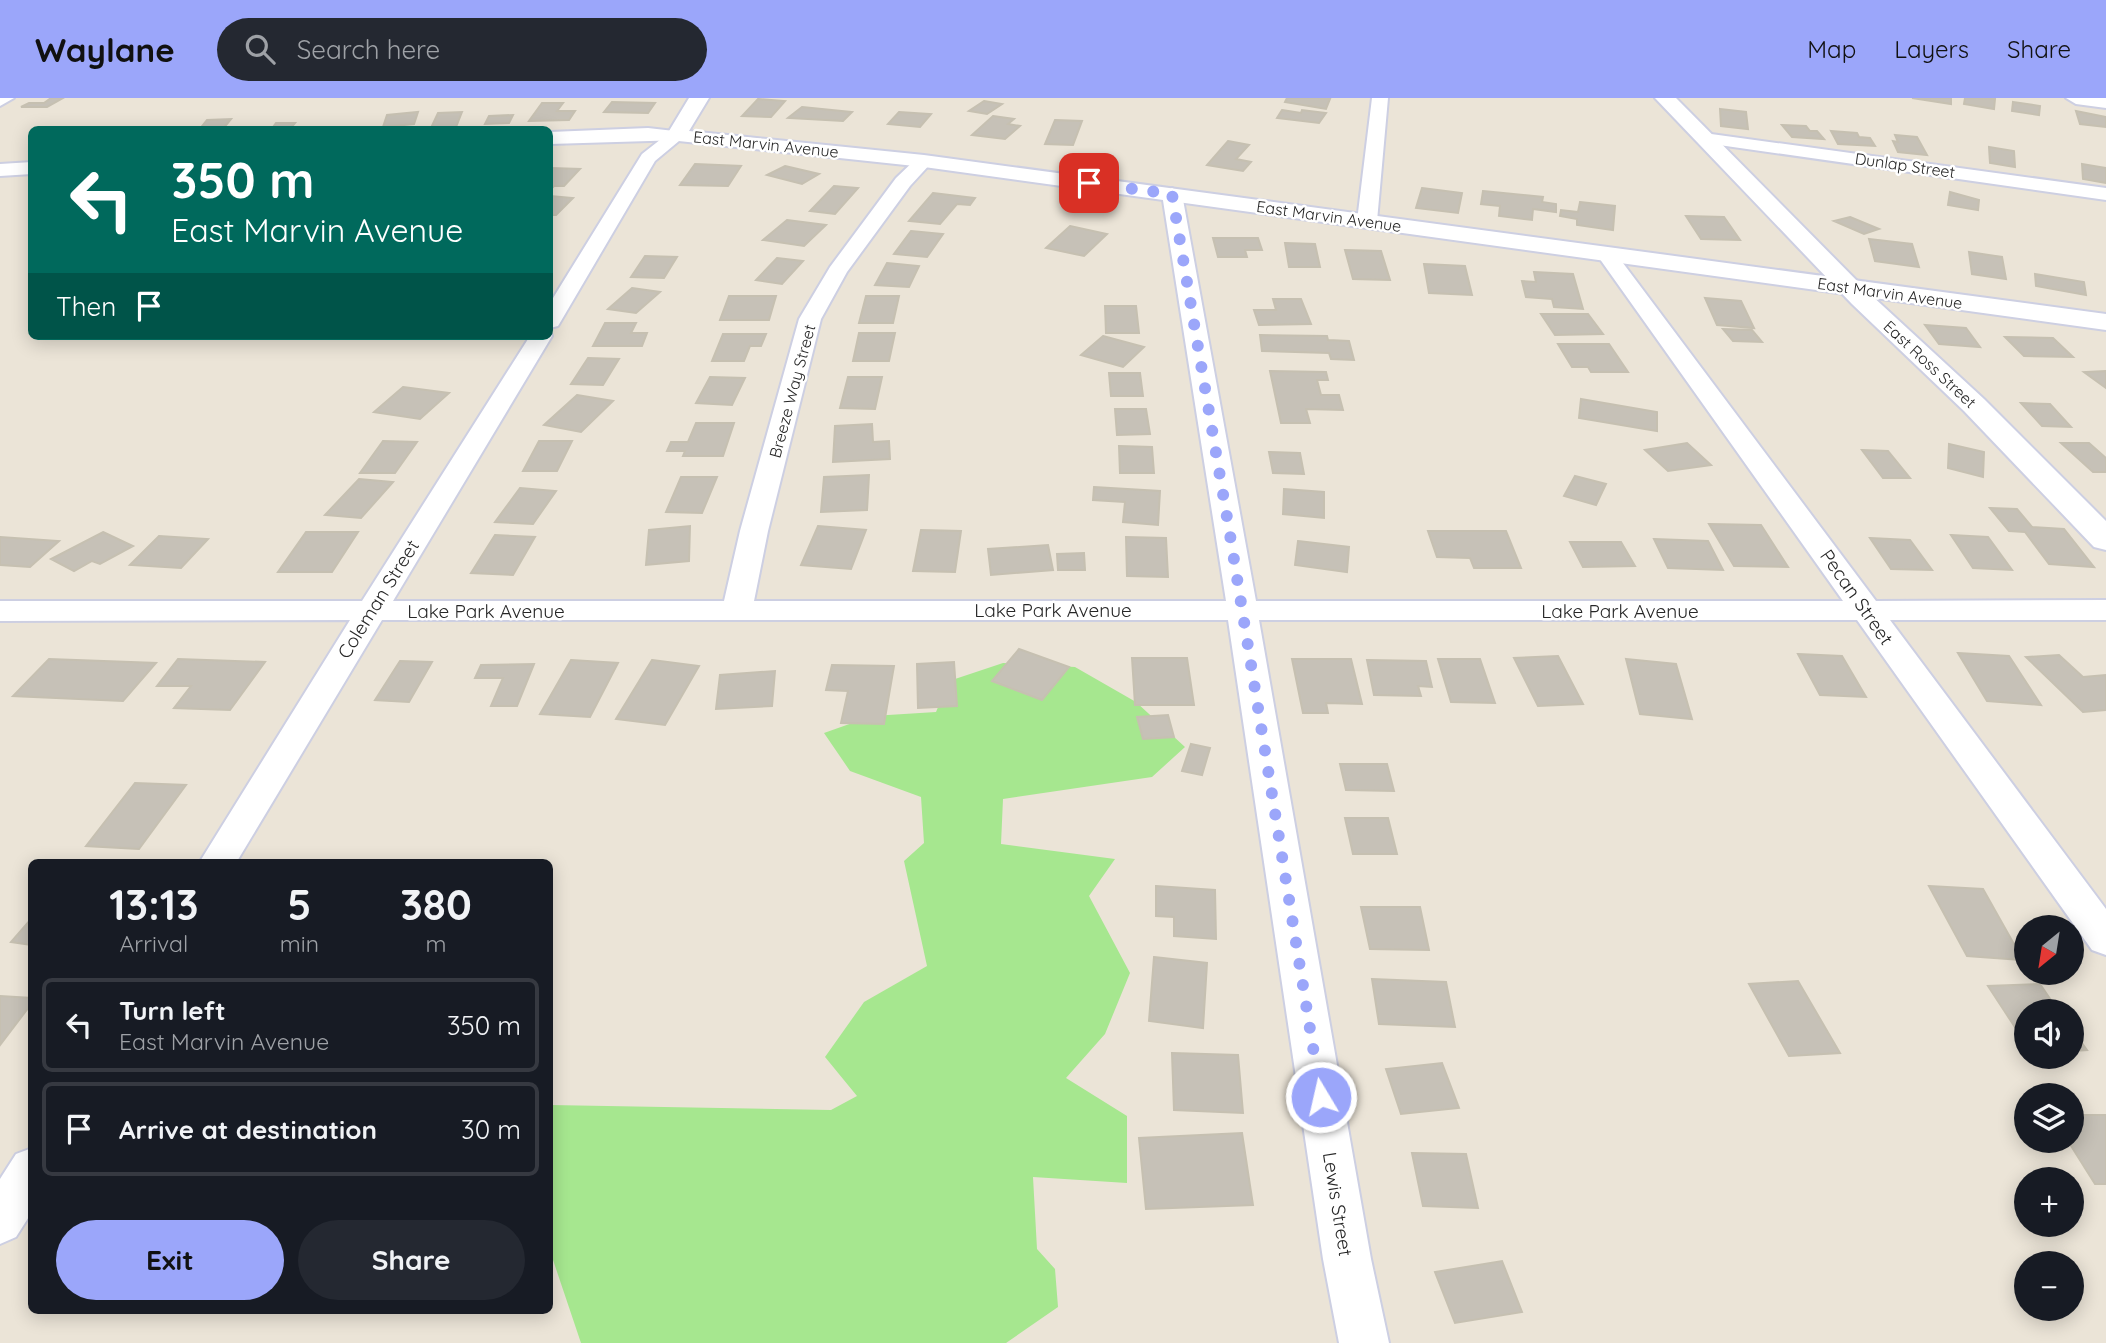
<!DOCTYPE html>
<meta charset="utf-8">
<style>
body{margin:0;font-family:Quicksand,sans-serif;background:#242831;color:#f1f3f6;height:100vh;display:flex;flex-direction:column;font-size:26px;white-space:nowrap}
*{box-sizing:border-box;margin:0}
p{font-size:23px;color:#9ea1a6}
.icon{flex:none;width:38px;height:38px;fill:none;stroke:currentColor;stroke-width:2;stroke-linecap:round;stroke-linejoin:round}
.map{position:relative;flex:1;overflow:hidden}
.drawer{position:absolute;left:28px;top:761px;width:525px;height:455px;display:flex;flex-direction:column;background:#171b24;border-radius:10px;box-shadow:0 4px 18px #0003}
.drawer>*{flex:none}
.guide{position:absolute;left:28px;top:28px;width:525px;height:214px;border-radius:10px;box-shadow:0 4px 18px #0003;background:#00695c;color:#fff;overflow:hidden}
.needle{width:46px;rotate:210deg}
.fabs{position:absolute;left:2014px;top:817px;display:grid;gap:14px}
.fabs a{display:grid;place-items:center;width:70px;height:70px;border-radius:50%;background:#171b24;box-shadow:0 4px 18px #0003;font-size:35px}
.pin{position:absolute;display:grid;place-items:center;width:60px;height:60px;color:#fff;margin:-30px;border-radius:14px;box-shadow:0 4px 10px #0006}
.me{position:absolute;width:77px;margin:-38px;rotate:351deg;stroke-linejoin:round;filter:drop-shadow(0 0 5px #0008)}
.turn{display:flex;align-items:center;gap:24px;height:147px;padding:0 28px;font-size:32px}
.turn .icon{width:91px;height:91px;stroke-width:2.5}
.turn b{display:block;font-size:49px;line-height:60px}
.then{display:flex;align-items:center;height:66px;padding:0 28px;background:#0003;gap:14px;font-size:26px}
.eta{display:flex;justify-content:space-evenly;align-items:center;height:119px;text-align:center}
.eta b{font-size:42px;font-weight:800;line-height:49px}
.cta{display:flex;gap:14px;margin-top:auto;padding:14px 28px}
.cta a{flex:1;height:80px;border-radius:42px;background:#9ba6fa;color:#111;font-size:28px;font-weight:800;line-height:80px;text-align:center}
.cta a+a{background:#242831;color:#f1f3f6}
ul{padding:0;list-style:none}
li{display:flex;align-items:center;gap:21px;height:94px;margin:0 14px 10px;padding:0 14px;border:4px solid #363941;border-radius:10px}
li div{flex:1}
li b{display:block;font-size:26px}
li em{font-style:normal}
header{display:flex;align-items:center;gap:42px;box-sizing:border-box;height:98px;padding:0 35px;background:#9ba6fa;color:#111}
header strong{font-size:33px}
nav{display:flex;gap:38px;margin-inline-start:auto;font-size:24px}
.search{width:490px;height:63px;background:#242831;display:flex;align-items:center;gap:18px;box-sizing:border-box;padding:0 24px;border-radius:38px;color:#9ea1a6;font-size:26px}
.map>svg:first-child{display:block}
</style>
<header>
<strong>Waylane</strong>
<div class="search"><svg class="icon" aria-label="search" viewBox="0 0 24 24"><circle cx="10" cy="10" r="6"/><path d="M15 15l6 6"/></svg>Search here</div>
<nav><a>Map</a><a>Layers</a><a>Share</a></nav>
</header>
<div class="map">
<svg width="2106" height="1245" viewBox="0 0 2106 1245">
<rect width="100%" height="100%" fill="#ebe4d7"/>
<path fill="#a6e78f" d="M1003,565l72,4 61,35 49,45 -33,30 -149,22 -2,45 114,15 -26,37 41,77 -25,61 -39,44 61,38v67l-94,-6 4,72 18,20 3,38 -52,36h-425l-31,-92v-146l281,5 26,-14 -32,-39 39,-55 63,-36 -23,-105 20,-18 -3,-46 -71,-26 -26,-38 48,-17 64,-4 13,-31z"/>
<path fill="#c6c1b7" stroke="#c6c0b1" stroke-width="2" d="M51,0h12l-16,9h-26l8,-4h15z
M1287,0h31l12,1 -4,10 -41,-7z
M1912,0h39v6z
M1965,0l30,1 -1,10 -30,-5z
M758,1l27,2 -14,16 -29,-1z
M984,3l18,3 -15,10 -18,-3z
M612,4l43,1 -7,10 -44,-1z
M2013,4l27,4 -1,9 -27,-4z
M542,5h21l-6,8h18l-6,9 -40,1z
M802,9l50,5 -9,9 -55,-3z
M1720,11l26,3 2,17 -27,-3z
M1282,12l19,3 1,-3 24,3 -7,10 -42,-5z
M2076,13l30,6v10l-26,-3z
M418,14l-4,12 -31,3 4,-12z
M462,14l-6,15 -25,1 7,-15z
M899,14l32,2 -11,13 -32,-3z
M513,17l-4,8 -24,1 4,-8z
M993,18l21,3 -6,5 12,2 -15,13 -33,-4z
M231,21l-9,11h-23l8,-10z
M1055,22l27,1 -9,24 -28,-1z
M276,25h19l-6,7h-18z
M1782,27l24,1 4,5h7l7,8 -32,-2z
M1831,33l26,2 2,4 11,1 5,8 -37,-2z
M1895,37l22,2 10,18 -29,-3 -5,-11 5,1z
M1228,43l21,4 -13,14 15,3 -8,9 -36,-6z
M1989,49l25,4 1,16 -25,-4z
M695,66l46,2 -13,20 -48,-1z
M2082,66l24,4v15l-23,-4z
M785,68l34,8 -17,10 -35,-9z
M550,70l30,1 -16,17h-10l-4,4z
M834,88l24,2 -23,26 -25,-3z
M1422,90l40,5 -4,20 -42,-5z
M1483,93l60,6 -1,5 14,2v8l-23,-3 -1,11 -33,-4 1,-10 -19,-2z
M1950,94l29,8 -1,10 -30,-5z
M933,95l42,5 -5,7 -13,-1 -17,20 -31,-3z
M550,98l23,2 -17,17h-6z
M1580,104l35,4 -2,24 -36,-5v-6l-17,-3 1,-6 17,2z
M1686,118l38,1 16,23 -39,-1z
M1850,119l29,12 -15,5 -30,-13z
M787,122l39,5 -22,21 -41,-6z
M1070,128l37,8 -23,22 -38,-8z
M911,133l32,3 -16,23 -33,-3z
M1213,140h45l4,12h-17l2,7h-29z
M1869,141l43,5 7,23 -44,-6z
M1285,145l30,1 5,23h-31z
M1345,152l36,1 9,29 -37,-1z
M1969,154l33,5 4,22 -34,-5z
M645,158l32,1 -13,21 -33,-1z
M777,160l26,3 -21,23 -26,-4z
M887,165l32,3 -10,21 -34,-2z
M1424,166l41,2 7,29 -43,-2z
M1534,174l39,2 10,35 -29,-2 -2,-8 -26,-2 -4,-16 14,1z
M2035,176l49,8 2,13 -50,-9z
M632,190l28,4 -24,21 -28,-4z
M729,198h47l-7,24h-49z
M866,198h33l-6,27h-34z
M1705,200l36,3 13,27 -37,-3z
M1273,201h28l10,25 -52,1 -5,-15h22z
M1105,208h31l3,27h-33z
M1541,216h47l15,20 -48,1z
M605,225h31l-5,10h16l-5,13h-49z
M1925,227l41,3 14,19 -41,-3z
M1723,231l29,1 10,12 -29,-1z
M859,235h36l-6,28h-36z
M723,236h43l-5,12h-11l-6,15h-32z
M1260,237l67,1 1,4 21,1 5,19 -23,-1 -2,-6 -67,-2z
M1103,238l41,11 -21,20 -42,-12z
M2005,239l48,1 20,19 -49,-1z
M1558,246h51l19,28h-37l-3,-5h-16z
M588,260l31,1 -16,26 -32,-1z
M1270,273l56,1 2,8h-11l4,15h18l4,15 -37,-1 4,14h-29z
M2106,273v17l-22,-16z
M1109,275h31l3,23h-32z
M710,279l35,1 -13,27 -36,-2z
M848,279h34l-7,32 -35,-1z
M403,289l46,6 -29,26 -46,-7z
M577,297l36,6 -32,31 -37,-7z
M1581,301l76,13v19l-78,-13z
M2021,305l29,1 21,23 -29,-1z
M1115,311h31l4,25 -33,1z
M696,325h38l-11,33h-40l2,-5h-18l4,-9h17z
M872,326l1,18 16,-1 1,18 -57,3 2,-36z
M383,343l34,1 -22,31h-35z
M539,343h33l-15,30h-34z
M1687,345l24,22 -43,6 -23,-21z
M2061,345h28l17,15v14h-13z
M1949,346l35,8 -1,25 -35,-9z
M1119,348l33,1 2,26h-34z
M1862,352l26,1 22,27h-27z
M1269,354l31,1 4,21 -31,-1z
M869,377l-2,35 -46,2 3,-35z
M1575,378l31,8 -10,21 -32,-9z
M681,379h36l-15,36 -36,-1z
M359,381l34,3 -32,36 -36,-3z
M1094,389l66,4 -2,34 -35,-3 2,-20 -32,-2z
M520,390l36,3 -23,33 -38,-2z
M1284,391l40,3v26l-41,-4z
M1990,410l27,1 15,18 32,2 30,38 -45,-3 -24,-32 -16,-1z
M1709,426l52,1 27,42 -54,-1z
M690,428l-1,35 -43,4 3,-35z
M818,428l48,4 -15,39 -50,-4z
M921,432l40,1 -6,41 -42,-1z
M1428,433h78l15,37h-47l-4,-10 -33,-1z
M103,434l30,14 -33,18 -8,-3 -18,10 -23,-12z
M306,434h52l-26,40h-54z
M495,437l40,2 -22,38 -42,-2z
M1951,437l37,2 24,33 -39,-2z
M159,438l49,3 -27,29 -51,-3z
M0,439l59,4 -29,26 -30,-2z
M1126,439l40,1 2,39 -41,-1z
M1870,440l40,2 22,30 -41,-1z
M1654,441l54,2 15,29 -55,-2z
M1298,443l51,6 -2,25 -52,-7z
M1570,444h51l14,24 -52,1z
M1048,447l5,25 -62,5 -3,-26z
M1084,455l1,17h-27l-1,-16z
M1019,551l50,18 -27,33 -50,-19z
M1958,555l51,3 32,49 -54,-4z
M1798,556l44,2 24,41 -46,-2z
M2059,557l24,22 23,-2v35l-23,2 -57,-55z
M1558,558l25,48 -45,2 -24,-48z
M1132,560h55l7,47h-59z
M49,561l107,4 -33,38 -110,-5z
M178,561l87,3 -35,48 -56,-2 17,-22h-34z
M1292,561h59l11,45 -36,-1 2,10h-25z
M1438,561h42l15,44 -44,-1z
M1626,561l50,5 16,55 -52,-5z
M571,562l47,3 -28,54 -50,-3z
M652,562l47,6 -34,59 -49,-6z
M1367,562l59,1 6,26 -14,-1 3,10 -47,-1z
M400,563l32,1 -23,40 -34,-2z
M954,564l3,44 -39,2 -1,-44z
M534,566l-17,42h-26l12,-28h-28l6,-13z
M832,567l62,1 -10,58 -43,-1 7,-32 -22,-1z
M775,573l-3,35 -56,3 4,-34z
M1168,617l6,22 -31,2 -6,-22z
M1191,646l19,4 -8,27 -20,-4z
M1340,666h47l7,27 -48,-1z
M135,685l51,2 -47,64 -53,-3z
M1345,720h43l9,36h-44z
M1156,788l59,4 1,49 -42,-3v-19l-18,-1z
M1929,788l54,3 40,71 -56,-4z
M1361,809h59l9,43 -59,-1z
M32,820v27l-21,-3z
M1154,859l53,6 -4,65 -54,-7z
M1372,881l74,3 9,45 -76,-3z
M1798,883l42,72 -51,3 -40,-72z
M2040,886l19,28h-33v32l-38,-58z
M0,898l32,2v5l-32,42z
M2072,931l15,21 -15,1z
M1172,955l66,2 5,58 -69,-3z
M1442,965l17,45 -58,6 -15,-45z
M2072,1017h34v69h-11l-27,-43h4z
M1242,1035l11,72 -107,4 -7,-71z
M1412,1055l54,1 12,54 -55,-2z
M1502,1163l20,51 -67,11 -20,-51z"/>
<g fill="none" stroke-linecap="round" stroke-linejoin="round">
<defs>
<path id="minor" d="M0,0h14l-14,8z
M1372,0h16l-11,123 -3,4h-14l-3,-4z
M676,33l9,5 -30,25 -94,160 -3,5 -8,2v-25l92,-149 28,-22z
M1704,35l402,55v12l-408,-58 -3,-4 3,-4z
M924,58l9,5 -23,25 -63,86 -26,47 -53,212 -14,70h472l-64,-407 10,-6 10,6 74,407h587l-246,-346 3,-4h14l262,350 230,-1v20h-216l216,289v46l-14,-5 -235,-330h-598l112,639 18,84h-50l-16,-84 -95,-639h-846l-146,243h-37l151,-243 -350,1v-20h362l168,-265h20v-4l2,4 -159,265h331l16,-70 59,-212 31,-52 66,-89 22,-21z
M32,1050v64l-16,25 -16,7v-65l16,-25z"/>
<path id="tertiary" d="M1655,0h21l194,196 114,105 122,122v29l-12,-3 -130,-136 -112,-107z
M2066,0h40v10l-30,-4z
M648,30l35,4 3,4 -3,4 -133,4v-12z
M32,64v12l-32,2v-12z"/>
<path id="secondary" d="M689,0h20l-20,33 235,24 1182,159v16l-1182,-163 -255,-27 -3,-4z"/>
</defs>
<use href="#minor" stroke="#cdcfe2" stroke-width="4"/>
<use href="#tertiary" stroke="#cdcfe2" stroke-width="4"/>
<use href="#secondary" stroke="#cdcfe2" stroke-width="4"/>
<use href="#minor" fill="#fff" fill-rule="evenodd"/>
<use href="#tertiary" fill="#fff" fill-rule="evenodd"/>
<use href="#secondary" fill="#fff" fill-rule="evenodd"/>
</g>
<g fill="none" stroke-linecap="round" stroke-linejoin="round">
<path stroke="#9ba6fa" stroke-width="12" stroke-dasharray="0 21.6" d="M1089,85l83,11 59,347 90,556"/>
</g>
<g text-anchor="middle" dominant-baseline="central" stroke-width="5" stroke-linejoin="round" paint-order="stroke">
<g font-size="16" fill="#272727" stroke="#fff">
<text transform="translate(766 46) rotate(6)">East Marvin Avenue</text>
<text transform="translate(1905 67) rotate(8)">Dunlap Street</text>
<text transform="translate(1329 118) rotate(8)">East Marvin Avenue</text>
<text transform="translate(1890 195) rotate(8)">East Marvin Avenue</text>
<text transform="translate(1930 266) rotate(43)">East Ross Street</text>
<text transform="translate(792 293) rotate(-75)">Breeze Way Street</text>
</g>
<g font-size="19" fill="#272727" stroke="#fff">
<text transform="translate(1857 499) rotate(55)">Pecan Street</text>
<text transform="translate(378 501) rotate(-58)">Coleman Street</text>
<text x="1053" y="512">Lake Park Avenue</text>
<text x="486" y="513">Lake Park Avenue</text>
<text x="1620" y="513">Lake Park Avenue</text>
<text transform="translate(1338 1106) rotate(81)">Lewis Street</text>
</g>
</g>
</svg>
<div class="fabs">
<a><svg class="needle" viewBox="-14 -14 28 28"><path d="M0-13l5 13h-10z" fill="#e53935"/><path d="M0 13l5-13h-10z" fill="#9ea1a6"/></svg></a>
<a><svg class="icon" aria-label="sound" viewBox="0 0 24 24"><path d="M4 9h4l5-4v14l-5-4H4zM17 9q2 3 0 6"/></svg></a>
<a><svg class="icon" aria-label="layers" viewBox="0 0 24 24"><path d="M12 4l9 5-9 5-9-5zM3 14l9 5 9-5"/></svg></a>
<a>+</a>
<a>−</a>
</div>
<div class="pin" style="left:1089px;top:85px;background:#d93025"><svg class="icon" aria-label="arrive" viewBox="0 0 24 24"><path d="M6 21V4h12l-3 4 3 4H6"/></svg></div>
<svg class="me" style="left:1321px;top:999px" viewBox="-20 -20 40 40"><circle r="17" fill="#9ba6fa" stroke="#fff" stroke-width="3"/><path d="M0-11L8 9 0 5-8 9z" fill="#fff"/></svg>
<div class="guide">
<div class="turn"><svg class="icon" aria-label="left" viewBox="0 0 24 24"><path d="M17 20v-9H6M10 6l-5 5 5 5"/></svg><div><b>350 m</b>East Marvin Avenue</div></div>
<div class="then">Then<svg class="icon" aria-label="arrive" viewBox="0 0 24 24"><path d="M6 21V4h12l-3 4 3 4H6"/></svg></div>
</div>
<section class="drawer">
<div class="eta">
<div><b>13:13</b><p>Arrival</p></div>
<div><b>5</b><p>min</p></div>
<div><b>380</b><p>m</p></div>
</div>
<ul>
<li><svg class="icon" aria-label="left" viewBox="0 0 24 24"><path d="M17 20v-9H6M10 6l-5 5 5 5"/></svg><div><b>Turn left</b><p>East Marvin Avenue</p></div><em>350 m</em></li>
<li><svg class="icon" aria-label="arrive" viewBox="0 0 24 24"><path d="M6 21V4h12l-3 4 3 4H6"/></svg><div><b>Arrive at destination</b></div><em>30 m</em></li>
</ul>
<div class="cta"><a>Exit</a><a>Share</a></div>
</section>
</div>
